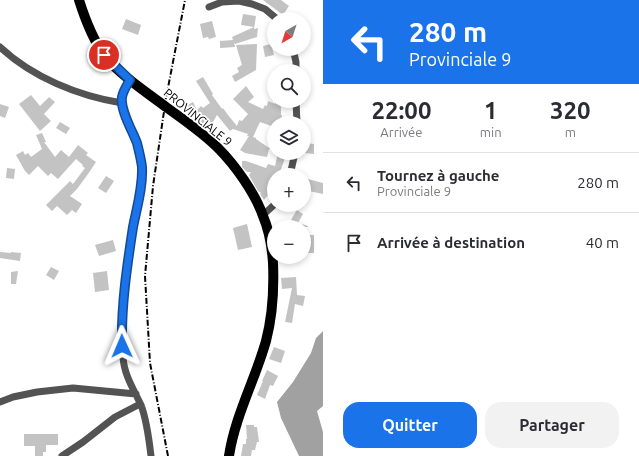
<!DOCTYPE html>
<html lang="fr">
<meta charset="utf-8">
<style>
body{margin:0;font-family:Ubuntu,sans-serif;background:#f2f2f3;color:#2b2b33;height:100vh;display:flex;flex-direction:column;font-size:15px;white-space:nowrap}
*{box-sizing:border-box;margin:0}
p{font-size:13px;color:#7c7c81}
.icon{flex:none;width:22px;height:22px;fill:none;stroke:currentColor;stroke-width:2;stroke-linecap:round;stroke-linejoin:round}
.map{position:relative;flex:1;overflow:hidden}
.panel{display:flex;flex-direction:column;background:#fff;width:316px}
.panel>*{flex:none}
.hud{background:#1a73e8;color:#fff;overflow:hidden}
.needle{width:26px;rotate:219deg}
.fabs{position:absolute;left:267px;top:12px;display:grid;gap:8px}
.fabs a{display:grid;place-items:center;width:44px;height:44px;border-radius:50%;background:#fff;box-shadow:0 2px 6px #0003;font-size:20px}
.pin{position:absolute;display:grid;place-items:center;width:34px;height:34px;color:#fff;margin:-17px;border:2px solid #fff;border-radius:50%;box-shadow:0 1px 4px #0007}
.me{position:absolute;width:44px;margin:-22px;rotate:359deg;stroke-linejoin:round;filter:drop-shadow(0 0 3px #0008)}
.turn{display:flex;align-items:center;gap:14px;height:84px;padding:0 20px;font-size:18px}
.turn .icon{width:52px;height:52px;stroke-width:2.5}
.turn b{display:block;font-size:28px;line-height:34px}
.eta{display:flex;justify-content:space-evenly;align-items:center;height:68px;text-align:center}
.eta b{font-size:24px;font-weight:700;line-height:28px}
.button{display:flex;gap:8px;margin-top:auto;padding:8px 20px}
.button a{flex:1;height:46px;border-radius:16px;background:#1a73e8;color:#fff;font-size:16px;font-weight:700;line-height:46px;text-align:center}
.button a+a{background:#f2f2f3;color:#2b2b33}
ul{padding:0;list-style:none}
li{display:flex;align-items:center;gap:12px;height:60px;padding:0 20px;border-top:1px solid #e1e1e2}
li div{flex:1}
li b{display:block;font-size:15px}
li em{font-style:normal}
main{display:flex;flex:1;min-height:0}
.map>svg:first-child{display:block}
</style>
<main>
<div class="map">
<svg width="323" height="456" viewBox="0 0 323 456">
<rect width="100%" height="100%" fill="#fff"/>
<path fill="#a1a1a1" d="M323,331v75l-6,5 6,21v24h-24l-18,-38 -4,-16 16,-20 18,-29 5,-15z"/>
<path fill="#c3c3c3" d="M263,0h18l8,6 -6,9z
M243,14l13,2 -2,13 4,-1 -1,9 -22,7 -1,-2 1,5 -15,1v-7l13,-1 -1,-3 22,-10 -13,-2z
M126,19l15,6 -3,10 -16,-6z
M212,21l4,16 -7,2 -1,-2 -5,1 -3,-14z
M257,44l-1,26 -21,12 -3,-6 7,-4 -2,-4 5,-3 -6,-20z
M271,44l3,11 -9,2 -2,-11z
M203,77l10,17 -1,1 10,14 1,-1 5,7 9,11 2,-6 3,1 6,-7 -15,-15 13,-13 8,11 -6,5 15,7 2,-4 2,1 1,-5 7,3v-3h6v14h1l-1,8h-7v4l-14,-5 -7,15 3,1v1l13,9 3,-14 2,1v16l-5,-2 -2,8 -22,-4 -5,-3 9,-14h-2l1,-2 -15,-5 -3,2 -13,-16 -8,14 -8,-5 1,-2 -14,-8 -4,-7 9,-5 4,8 4,-4 2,2 7,-5 -14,-22z
M31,95l9,11 9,-9 6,5 -11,12 7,7 -11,10 -21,-27z
M0,104l9,3 -4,11 -5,-2z
M60,122l10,6 -4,6 -10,-6z
M42,133l4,9h-2l11,15 6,-7 8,7 9,-12 10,8 -2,2 10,7 -8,12 -11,15 -7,7 12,8 -6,9 -4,-3 -5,5 -10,-9 -5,5 -6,-6 24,-24 3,3 12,-16 -3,-2 1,-1 -7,-6 -18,20 -7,-6 -3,3 -10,-10 -9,9 -4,-4 -9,-16 7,-4 2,4 3,-2 3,4 11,-8 -6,-14z
M306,143l8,1v10l-9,-1z
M278,153l8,2 -7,20h-5v9l-5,10 -5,6 -4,-6 1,-1 -3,-2 -9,-16 2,-3h-4l-5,-5v-6h4l20,7 2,-4 7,2z
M7,168l8,1 -1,10 -8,-1z
M106,176l8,5 -8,12 -8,-5z
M304,178l19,5v11l-14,-3 -5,7z
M297,210l6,4 -5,9 10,3v1h-19l3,-9z
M247,224l5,23 -14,3 -5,-22z
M304,235h10v18h-9v-5h-1z
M113,240l3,11 -17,5 -4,-11z
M0,252l11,1v-1l10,1 -1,8 -20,-3z
M51,267l8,4 -5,9 -8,-5z
M18,271l-2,13h-5v-12z
M107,271l2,19 -14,2 -2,-19z
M296,277l1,18 8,1 -2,10 -8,-2 -3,19 -7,-1 7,-34 -10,1 -1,-11z
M274,347l11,4 -4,12 -12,-4z
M267,370l11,6 -5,10 -3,-1 -5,14 -8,-4 6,-14h-1z
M246,425h8v2h3l2,15h-2l-2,8h-3l-1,6h-10l2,-12h3v-5h1z
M24,434h34v11h-12v7h-3v4h-8v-10h-11z"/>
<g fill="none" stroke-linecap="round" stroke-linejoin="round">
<path stroke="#535353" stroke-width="7" d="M209,7l13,-5 17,-1 13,3 13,5 12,10
M0,47c32,30 78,49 122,56
M293,49l3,13v9
M130,80c-5,8 -8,14 -8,23 6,21 18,41 19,64 2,21 -5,42 -8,63 -7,42 -13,84 -10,127 1,18 11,33 18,48 6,16 8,34 10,51
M296,101l1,22
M290,175l5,-22
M263,215l11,-10
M0,402l13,-5 24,-5 36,-4 63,6
M62,456l21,-14 32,-25 25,-13"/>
<path stroke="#000" stroke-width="10" d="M79,0c6,19 13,38 25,55 17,21 41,36 62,52 18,13 37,26 52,41 17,17 37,45 45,68 6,14 9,31 10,47 1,24 -1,55 -7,78 -11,39 -31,75 -37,115"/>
<path stroke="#000" stroke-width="2" stroke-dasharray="6 2 1 2" stroke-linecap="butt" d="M168,456l-18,-93 -5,-87 8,-90 13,-88 19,-98"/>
</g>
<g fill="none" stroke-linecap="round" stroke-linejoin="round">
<defs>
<path id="route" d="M104,55l26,25c-3,5 -7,11 -8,17 -2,13 10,33 15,46 2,8 4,16 5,24 1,20 -5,40 -9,60 -6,39 -12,79 -11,119"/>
</defs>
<use href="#route" stroke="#114b97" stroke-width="10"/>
<use href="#route" stroke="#1a73e8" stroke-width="7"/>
</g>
<g text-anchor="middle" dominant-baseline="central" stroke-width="3.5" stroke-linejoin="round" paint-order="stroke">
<g font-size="12" fill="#000" stroke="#fff">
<text transform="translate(198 117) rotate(39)">PROVINCIALE 9</text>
</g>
</g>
</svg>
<div class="fabs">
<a><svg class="needle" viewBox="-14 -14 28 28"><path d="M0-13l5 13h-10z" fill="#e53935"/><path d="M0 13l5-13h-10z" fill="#7c7c81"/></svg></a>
<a><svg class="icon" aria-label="search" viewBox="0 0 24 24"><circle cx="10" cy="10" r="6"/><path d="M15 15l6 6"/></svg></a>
<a><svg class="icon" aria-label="layers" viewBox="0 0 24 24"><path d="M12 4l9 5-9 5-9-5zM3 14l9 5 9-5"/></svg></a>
<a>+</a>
<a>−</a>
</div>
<div class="pin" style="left:104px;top:55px;background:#d93025"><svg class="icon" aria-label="arrive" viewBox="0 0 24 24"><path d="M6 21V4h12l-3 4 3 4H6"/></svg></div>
<svg class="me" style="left:122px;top:346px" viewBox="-20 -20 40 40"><path d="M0-17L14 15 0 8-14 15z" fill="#1a73e8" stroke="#fff" stroke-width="4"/></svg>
</div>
<section class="panel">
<div class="hud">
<div class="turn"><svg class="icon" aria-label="left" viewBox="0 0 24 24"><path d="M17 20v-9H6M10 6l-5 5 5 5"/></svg><div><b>280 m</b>Provinciale 9</div></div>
</div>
<div class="eta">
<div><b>22:00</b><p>Arrivée</p></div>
<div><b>1</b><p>min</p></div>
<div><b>320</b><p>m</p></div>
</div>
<ul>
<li><svg class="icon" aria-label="left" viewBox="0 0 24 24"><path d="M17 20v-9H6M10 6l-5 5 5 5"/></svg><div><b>Tournez à gauche</b><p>Provinciale 9</p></div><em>280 m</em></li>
<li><svg class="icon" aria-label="arrive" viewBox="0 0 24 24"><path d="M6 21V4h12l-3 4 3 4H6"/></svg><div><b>Arrivée à destination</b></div><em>40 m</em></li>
</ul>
<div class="button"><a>Quitter</a><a>Partager</a></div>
</section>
</main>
